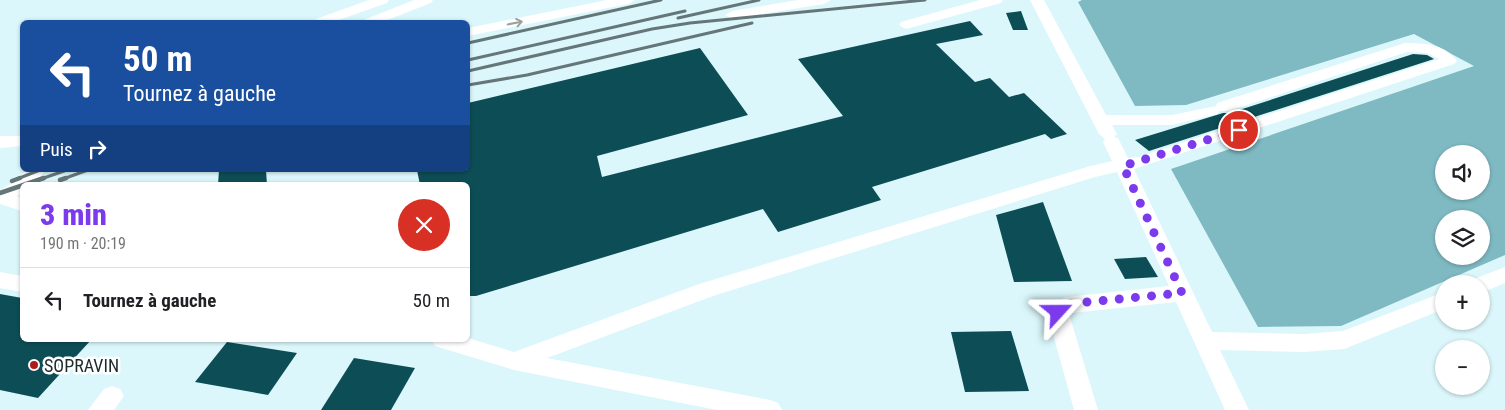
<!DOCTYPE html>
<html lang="fr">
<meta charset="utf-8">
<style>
body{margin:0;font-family:"Roboto Condensed",sans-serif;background:#f6f6f6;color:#202124;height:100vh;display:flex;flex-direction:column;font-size:19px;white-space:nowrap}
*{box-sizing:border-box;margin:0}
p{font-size:16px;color:#757577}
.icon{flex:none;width:28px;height:28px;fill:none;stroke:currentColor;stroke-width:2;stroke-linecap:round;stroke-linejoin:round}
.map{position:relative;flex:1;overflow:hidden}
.panel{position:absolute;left:20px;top:182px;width:450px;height:160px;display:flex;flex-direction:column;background:#fff;border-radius:8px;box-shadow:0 1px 4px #0004}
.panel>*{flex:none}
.guide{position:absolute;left:20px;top:20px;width:450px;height:152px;border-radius:8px;box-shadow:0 1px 4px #0004;background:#1a4fa0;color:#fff;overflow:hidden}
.fabs{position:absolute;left:1435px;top:145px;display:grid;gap:10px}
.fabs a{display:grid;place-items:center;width:55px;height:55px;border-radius:50%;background:#fff;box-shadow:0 1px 4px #0004;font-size:25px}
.pin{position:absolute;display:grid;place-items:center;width:42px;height:42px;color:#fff;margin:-21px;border:2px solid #fff;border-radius:50%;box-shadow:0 1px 5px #0007}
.me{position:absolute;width:55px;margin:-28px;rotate:66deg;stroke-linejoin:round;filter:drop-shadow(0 0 4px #0008)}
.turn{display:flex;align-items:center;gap:18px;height:105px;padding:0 20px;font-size:22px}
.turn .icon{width:65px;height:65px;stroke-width:2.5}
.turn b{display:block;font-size:35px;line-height:42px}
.then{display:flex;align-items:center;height:48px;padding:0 20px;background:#0003;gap:10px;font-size:19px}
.round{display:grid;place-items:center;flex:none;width:52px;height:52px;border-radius:26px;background:#f6f6f6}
.head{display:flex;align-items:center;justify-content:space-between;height:85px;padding:0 20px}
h1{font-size:30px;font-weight:800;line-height:38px;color:#7c3aed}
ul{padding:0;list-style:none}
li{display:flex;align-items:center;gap:15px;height:65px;padding:0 20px;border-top:1px solid #e0e0e0}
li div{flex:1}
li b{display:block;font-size:19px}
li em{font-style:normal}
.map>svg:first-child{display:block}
</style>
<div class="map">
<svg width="1505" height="410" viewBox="0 0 1505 410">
<rect width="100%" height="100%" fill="#dbf7fb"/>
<path fill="#7fbac3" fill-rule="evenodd" d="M1082,0h423v255l-164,71 -83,1 -87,-158 303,-103 -60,-32 -228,71 -51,1 -57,-104zM1444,154h37v37h-37zM1444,219h37v37h-37z"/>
<path fill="#0d4e56" d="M1021,11l7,19h-15l-7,-17z
M970,21l13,14 -47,9 39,38 15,-4 19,19 15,-4 43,41 -16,5 -6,-5 -173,53 9,13 -103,32 -15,-23 -287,87h-8v-111h-48l-3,-15h51v-67l232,-55 48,67 -151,41 5,21 241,-61 -45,-57z
M1413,54l14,1 7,4 -285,92 -14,-11 88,-27h7z
M219,170h47l1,15h-49z
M1043,202l29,79 -58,1 -18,-67z
M1146,257l12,20 -33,2 -11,-20z
M0,294l22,4v42h69l-53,58 -38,-8z
M1011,331l18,60 -64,1 -14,-60z
M227,342l70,11 -29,42 -73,-13z
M354,358l61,10 -24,42h-70z"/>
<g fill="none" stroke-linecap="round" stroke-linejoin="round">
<path fill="#fff" fill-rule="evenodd" d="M369,0h20l-2,3 -54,19h-19l2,-3z
M414,0h19l-2,3 -49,19h-18l2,-3z
M607,0h28l-7,4 -160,32v-8z
M798,0h33l-7,4 -92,15 -7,-4 7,-4z
M980,0h23l-2,3 -95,26 -7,-4 2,-3z
M1030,0h14l62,115h66l44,-9 1,-3 188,-60c19,0 40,1 52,18l-3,3 -320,105 78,163 92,2 39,-3 101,-39v17l-100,40 -40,3 -84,-2 29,60h-24l-49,-108 -105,11 -2,1 29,96h-24l-27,-98c5,-8 10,-12 19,-15l103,-11 -52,-114 -22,5 -382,119 -166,62 223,42 8,3 4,7h-65l-203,-40 -79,-24 -3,-6h36v-2l46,14 185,-68 388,-117 25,-6 -9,-19 2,-3 -6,-5zM1407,52l20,1 12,6 -301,98 -10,1 -10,-20 -4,-1 3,-3 -5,-9h60l46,-11 1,-3h10z
M0,136h22v10l-22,2z
M26,170h20l-13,15h-11v8l-5,3 5,2v13l-22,-7v-14l16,-9z
M1505,267v16l-24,10v-9h-10l3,-5z
M0,272l22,4v16l-22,-4z
M112,386l8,3 4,7 -10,14h-26l16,-21z"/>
<path stroke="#657678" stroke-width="3" d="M678,18l81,-18
M468,43l193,-43
M468,60l217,-49
M468,71l184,-42 38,-6 235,-23
M468,85l59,-10 225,-52
M17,179l23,-9
M41,179l26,-9
M63,179l25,-9"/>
<path stroke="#657678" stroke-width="4.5" d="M60,180l6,-2
M12,181l8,-3
M0,193l44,-15"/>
</g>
<defs><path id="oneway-shaft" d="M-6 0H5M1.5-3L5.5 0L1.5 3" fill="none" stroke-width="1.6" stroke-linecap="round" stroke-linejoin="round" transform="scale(1.25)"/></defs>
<use stroke="#9a9fa0" href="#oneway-shaft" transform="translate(515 23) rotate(-11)"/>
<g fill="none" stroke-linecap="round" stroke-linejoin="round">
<path stroke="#7c3aed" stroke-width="9" stroke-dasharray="0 16.2" d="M1058,312l8,-8 116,-11 -59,-127 116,-36"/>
</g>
<circle fill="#ad1c18" stroke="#fff" stroke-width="2" cx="34" cy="365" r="5"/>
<g text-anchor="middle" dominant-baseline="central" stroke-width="5" stroke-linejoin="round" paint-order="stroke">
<g font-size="18" fill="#1f2a2b" stroke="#fff" text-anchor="start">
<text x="44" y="365">SOPRAVIN</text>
</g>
</g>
</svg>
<div class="fabs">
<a><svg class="icon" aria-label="sound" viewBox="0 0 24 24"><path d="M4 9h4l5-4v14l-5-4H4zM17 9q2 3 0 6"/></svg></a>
<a><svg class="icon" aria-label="layers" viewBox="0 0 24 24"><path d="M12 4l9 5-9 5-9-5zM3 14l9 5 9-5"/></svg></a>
<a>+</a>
<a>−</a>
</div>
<div class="pin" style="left:1239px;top:130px;background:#d93025"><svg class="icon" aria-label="arrive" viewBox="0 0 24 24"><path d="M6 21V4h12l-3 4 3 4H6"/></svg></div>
<svg class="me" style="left:1058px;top:312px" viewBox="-20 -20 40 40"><path d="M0-17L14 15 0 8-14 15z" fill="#7c3aed" stroke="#fff" stroke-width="4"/></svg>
<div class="guide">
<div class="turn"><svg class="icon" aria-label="left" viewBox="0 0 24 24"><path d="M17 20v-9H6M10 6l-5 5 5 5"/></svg><div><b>50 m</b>Tournez à gauche</div></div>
<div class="then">Puis<svg class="icon" aria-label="right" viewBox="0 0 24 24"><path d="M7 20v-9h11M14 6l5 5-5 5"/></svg></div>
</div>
<section class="panel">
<div class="head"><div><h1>3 min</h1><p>190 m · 20:19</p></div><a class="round" style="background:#d93025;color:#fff"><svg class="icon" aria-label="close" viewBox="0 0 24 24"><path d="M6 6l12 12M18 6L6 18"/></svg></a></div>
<ul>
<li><svg class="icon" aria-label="left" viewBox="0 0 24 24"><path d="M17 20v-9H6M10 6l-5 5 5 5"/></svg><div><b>Tournez à gauche</b></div><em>50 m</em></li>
</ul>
</section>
</div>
